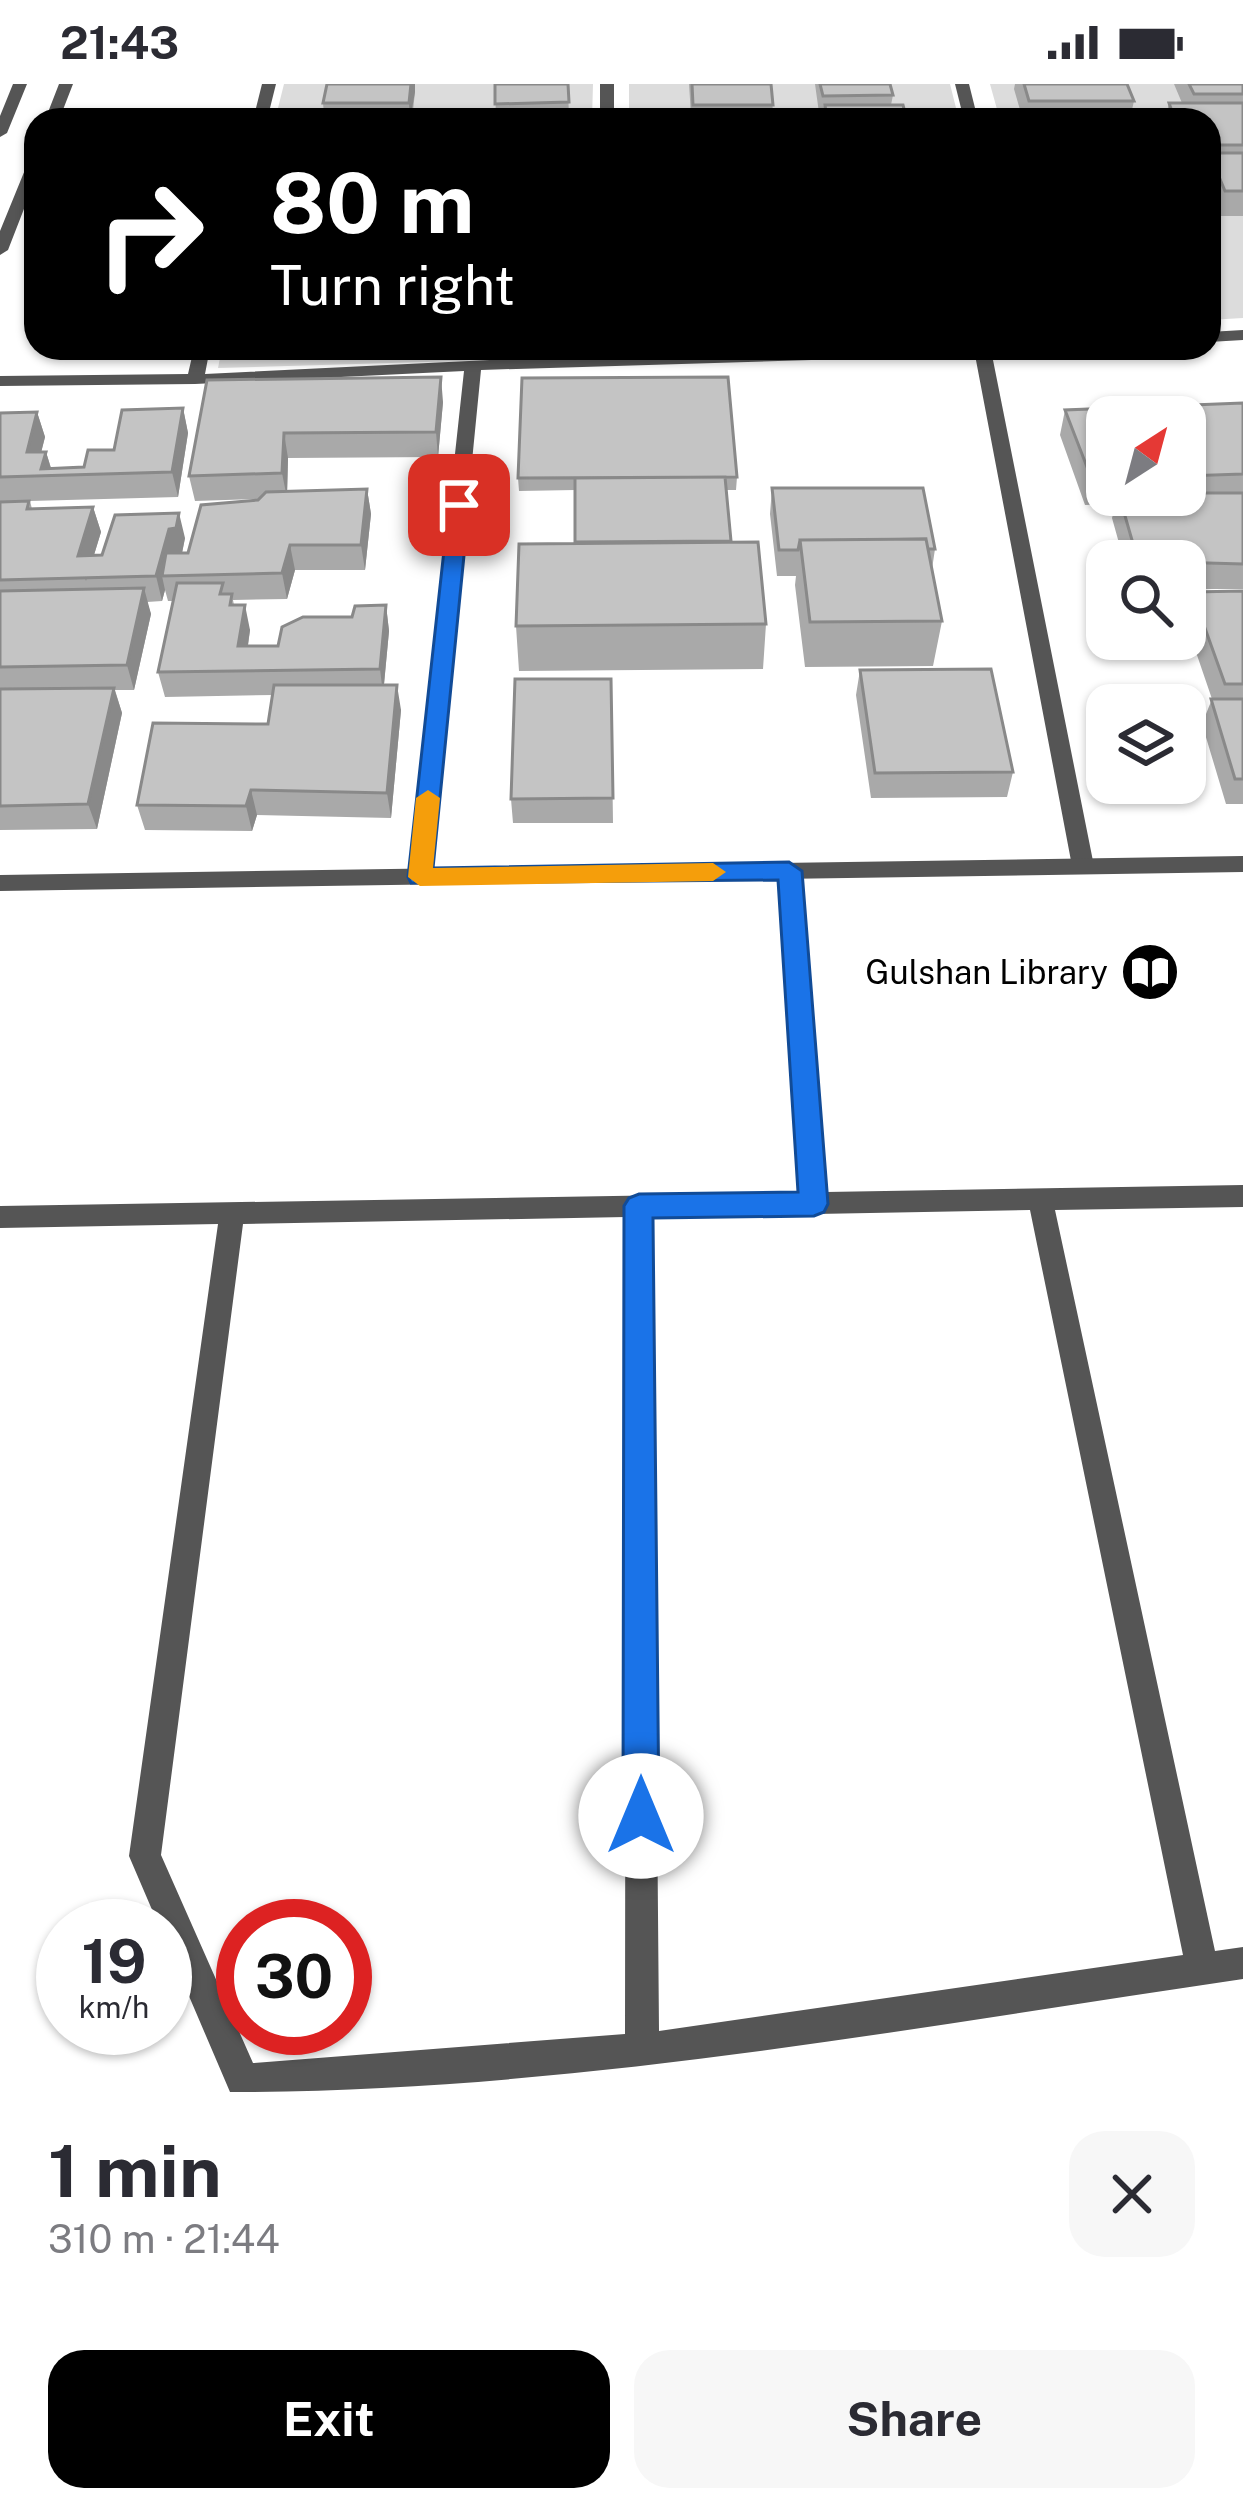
<!DOCTYPE html>
<meta charset="utf-8">
<style>
body{margin:0;font-family:"Public Sans",sans-serif;background:#f7f7f7;color:#2b2b33;height:100vh;display:flex;flex-direction:column;font-size:45px;white-space:nowrap}
*{box-sizing:border-box;margin:0}
p{font-size:39px;color:#7c7c81}
.icon{flex:none;width:66px;height:66px;fill:none;stroke:currentColor;stroke-width:2;stroke-linecap:round;stroke-linejoin:round}
.map{position:relative;height:2008px;overflow:hidden}
.details{display:flex;flex-direction:column;background:#fff;flex:1}
.details>*{flex:none}
.guide{position:absolute;left:24px;top:24px;width:1197px;height:252px;border-radius:36px;box-shadow:0 3px 9px #0004;background:#000;color:#fff;overflow:hidden}
.needle{width:78px;rotate:36deg}
.tools{position:absolute;left:1086px;top:312px;display:grid;gap:24px}
.tools a{display:grid;place-items:center;width:120px;height:120px;border-radius:24px;background:#fff;box-shadow:0 3px 9px #0004;font-size:60px}
.speed{position:absolute;left:36px;top:1815px;display:flex;gap:24px;font-size:60px;font-weight:700;text-align:center}
.speed>*{display:grid;place-content:center;width:156px;height:156px;border-radius:50%;background:#fff;box-shadow:0 3px 9px #0004;line-height:1}
.speed small{font-size:30px;font-weight:400}
.speed .limit{border:18px solid #d22;background:#fff;color:#111}
.pin{position:absolute;display:grid;place-items:center;width:102px;height:102px;color:#fff;margin:-51px;border-radius:24px;box-shadow:0 6px 18px #0006}
.me{position:absolute;width:132px;margin:-66px;rotate:0deg;stroke-linejoin:round;filter:drop-shadow(0 0 9px #0008)}
.turn{display:flex;align-items:center;gap:42px;height:252px;padding:0 48px;font-size:54px}
.turn .icon{width:156px;height:156px;stroke-width:2.5}
.turn b{display:block;font-size:84px;line-height:102px}
.round{display:grid;place-items:center;flex:none;width:126px;height:126px;border-radius:36px;background:#f7f7f7}
.head{display:flex;align-items:center;justify-content:space-between;height:204px;padding:0 48px}
h1{font-size:72px;font-weight:700;line-height:90px}
.button{display:flex;gap:24px;margin-top:auto;padding:24px 48px}
.button a{flex:1;height:138px;border-radius:36px;background:#000;color:#fff;font-size:48px;font-weight:700;line-height:138px;text-align:center}
.button a+a{background:#f7f7f7;color:#2b2b33}
.status{display:flex;justify-content:space-between;align-items:center;height:84px;padding:0 60px;background:#fff;direction:ltr}
.status svg{height:33px;fill:currentColor}
.map>svg:first-child{display:block}
</style>
<div class="status"><b>21:43</b><svg viewBox="0 0 49 12"><path d="M0 12V9h3v3zM5 12V6h3v6zM10 12V3h3v9zM15 12V0h3v12zM26 1h20v11H26zM47 4h2v5h-2z"/></svg></div>
<div class="map">
<svg width="1243" height="2008" viewBox="0 0 1243 2008">
<rect width="100%" height="100%" fill="#fff"/>
<path fill="#dcdcdc" d="M284,0h309l-1,36h-317z
M629,0h321l9,36h-330z
M990,0h253v234l-34,2v-200h-209z
M222,264h369v9l-373,11z"/>
<g fill="none" stroke-linecap="round" stroke-linejoin="round">
<path fill="#555" fill-rule="evenodd" d="M13,0h14l-20,49 -7,4v-21z
M59,0h14l-14,36h-14z
M262,0h14l-9,36h-14z
M600,0h14v36h-14z
M955,0h14l9,36h-14z
M36,72v22l-28,72 -8,5v-24l29,-71z
M1243,246v10l-34,2v-10z
M194,264h16l-5,26 404,-20 473,-6 -8,5 -82,2 102,511 -3,6 -8,2 -11,-8 -97,-511 -494,15 -50,507 -11,8 -11,-8 55,-506 -269,13 -195,2v-10l188,-2z
M789,779l11,8 26,321 417,-7v22l-188,3 160,741 28,-4v32c-335,49 -673,113 -1013,113l-65,-152v-14h-6l-30,-70 89,-632 -218,4v-22l801,-13 -23,-322zM1030,1126l153,745 -524,76 -7,-814zM626,1133l-1,817 -372,29 -92,-208 82,-631z"/>
<path fill="#555" fill-rule="evenodd" d="M1243,772v16l-1243,19v-16z"/>
</g>
<path fill="#a9a9a9" fill-rule="evenodd" d="M495,0h73l1,36h-73z
M689,0h82l2,30 -82,1z
M815,0h75l3,11 -2,10 16,15h-87z
M1015,0h112l7,17 -3,13 12,6h-120l-9,-31z
M1174,0h69v132h-24l-10,-24v-72h-44l4,-17h13z
M415,8l-3,28h-117l29,-6 -1,-11z
M254,264h143l-1,2 -141,1z
M207,296l236,22 -5,55 -150,1 -1,33 80,-2 4,25 -6,56h-70l-8,29 -54,1 1,5 16,25 -2,16h30l108,-41 3,26 -5,54 17,25 -10,108 -134,-3 -5,16 -107,-1 -8,-25 131,-81 5,-29 -108,2 -7,-25 15,-71h-5l-3,-11 -3,11 -15,1 4,12 -17,76h-19l7,23 -25,116 -97,1v-417l37,-1 8,25 -4,15h5l5,16 33,-1 99,-59 5,25 -10,64 -148,4 2,8 61,-2 8,25 -7,23 91,-17 -3,15h6l71,-54 -64,2 -6,-25z
M1243,319v186h-58v-28h-61l-12,-43 4,-14 -31,1 -25,-70 5,-25zM1107,333h78v78h-78z
M737,393l-1,13h-10l5,53 35,81 -3,45 -244,2 -3,-45 59,-83v-53l-56,1 -1,-13z
M772,404l163,61 -3,20 10,52 -9,45 -128,1 -10,-82 1,-9h-19l-7,-62z
M1243,507v213h-17l-24,-80 10,-25 -27,-79v-6l7,-22z
M860,586l153,102 -6,25 -136,1 -15,-103z
M611,595l2,144h-100l-2,-24z"/>
<path fill="#898989" d="M411,0h4v8l-5,28 -1,-17z
M441,293l2,25 -5,55 -2,-25z
M183,324l5,25 -10,64 -6,-25z
M37,328l8,25 -10,40 -8,-25z
M284,349l4,25 -1,40 -5,-25z
M46,368l7,23 -12,-6z
M367,405l4,25 -6,56 -4,-25z
M93,423l8,25 -15,49 -8,-25z
M179,429l6,25 -3,15 -20,23 3,14 -3,11 -6,-25 13,-47z
M290,461l5,25 -8,29 -5,-26z
M144,504l7,26 -17,76 -7,-25z
M245,521l5,25 -6,41 -6,-25z
M386,521l3,26 -6,63 -3,-25z
M397,601l4,25 -10,108 -4,-25z
M114,604l8,25 -25,116 -9,-25z
M251,706l6,25 -5,16 -6,-25z"/>
<path fill="#c4c4c4" stroke="#898989" stroke-width="3" d="M327,0h84l-2,19h-86z
M495,0h73l1,18 -74,2z
M692,0h79l2,21h-80z
M820,0h70l3,11 -70,1z
M1024,0h103l7,17h-105z
M1189,0h54v10h-49z
M1169,19h74v42h-34v-25h-34z
M825,21h78l4,15h-80z
M297,30h110l-1,6h-111z
M779,30l1,6h-97l-1,-5z
M1036,30h104l3,6h-106z
M1209,69h34v38h-18z
M441,293l-5,55 -152,1 -2,40 -93,3 18,-96z
M728,293l9,100 -219,1 4,-100z
M1243,319v71l-58,2v-59h-78v62l-15,1 -27,-70z
M183,324l-11,64 -172,5v-64l37,-1 -10,40h19l-5,17 43,-2 4,-17h26l8,-40z
M725,393l6,64 -156,1v-64z
M772,404h151l12,61h-7l-2,-10 -126,1 -2,10h-19z
M367,405l-6,56h-71l-8,28 -120,3 4,-23h22l13,-48 57,-5 8,-8z
M1185,409h58v71l-105,-3 -19,-66h66z
M29,417l-2,8 66,-2 -15,49 24,-1 13,-40 64,-2 -3,15 -7,1 -13,47 -156,4v-78z
M926,455l16,82 -132,1 -10,-82z
M758,458l8,82 -250,2 3,-82z
M177,499h46l-3,11h12l-2,11h15l-7,41h40l4,-19 21,-10h49l3,-11 31,-1 -6,64 -222,3z
M144,504l-17,77 -127,2v-76z
M1243,507v93h-18l-33,-92z
M991,585l22,103 -138,1 -15,-103z
M515,595h96l2,119 -102,1z
M274,601h123l-10,108 -136,-3 -5,16 -109,-1 16,-82 115,1z
M114,604l-26,116 -88,2v-117z
M1211,615h32v80h-8z"/>
<path fill="#1a73e8" stroke="#114b97" stroke-width="3" d="M459,415l10,6 -36,363 356,-6 13,9 26,333 -4,8 -10,4 -161,2 6,598 -6,12 -12,5 -13,-5 -5,-12 1,-610 5,-8 10,-4 159,-2 -20,-312 -367,3 -3,-6 41,-372z"/>
<path fill="#f59e0b" d="M428,706l12,8 -7,70 280,-5 13,9 -13,9 -293,5 -12,-9 8,-79z"/>
<defs>
<symbol id="library-disc" viewBox="-11 -11 22 22"><circle r="9.5" fill="#000" stroke="#fff"/><path d="M-6-4Q-3-5.5-.7-3.5V5Q-3 3-6 4ZM6-4Q3-5.5 .7-3.5V5Q3 3 6 4Z" fill="#fff"/></symbol>
</defs>
<g fill-rule="evenodd">
<use href="#library-disc" x="1117" y="855" width="66" height="66"/>
</g>
<g text-anchor="middle" dominant-baseline="central" stroke-width="9" stroke-linejoin="round" paint-order="stroke">
<g font-size="33" fill="#000" stroke="#fff" text-anchor="end">
<text x="1108" y="888">Gulshan Library</text>
</g>
</g>
</svg>
<div class="tools">
<a><svg class="needle" viewBox="-14 -14 28 28"><path d="M0-13l5 13h-10z" fill="#e53935"/><path d="M0 13l5-13h-10z" fill="#7c7c81"/></svg></a>
<a><svg class="icon" aria-label="search" viewBox="0 0 24 24"><circle cx="10" cy="10" r="6"/><path d="M15 15l6 6"/></svg></a>
<a><svg class="icon" aria-label="layers" viewBox="0 0 24 24"><path d="M12 4l9 5-9 5-9-5zM3 14l9 5 9-5"/></svg></a>
</div>
<div class="speed"><div>19<small>km/h</small></div><div class="limit">30</div></div>
<div class="pin" style="left:459px;top:421px;background:#d93025"><svg class="icon" aria-label="arrive" viewBox="0 0 24 24"><path d="M6 21V4h12l-3 4 3 4H6"/></svg></div>
<svg class="me" style="left:641px;top:1732px" viewBox="-20 -20 40 40"><circle r="19" fill="#fff"/><path d="M0-13L10 11 0 6-10 11z" fill="#1a73e8"/></svg>
<div class="guide">
<div class="turn"><svg class="icon" aria-label="right" viewBox="0 0 24 24"><path d="M7 20v-9h11M14 6l5 5-5 5"/></svg><div><b>80 m</b>Turn right</div></div>
</div>
</div>
<section class="details">
<div class="head"><div><h1>1 min</h1><p>310 m · 21:44</p></div><a class="round"><svg class="icon" aria-label="close" viewBox="0 0 24 24"><path d="M6 6l12 12M18 6L6 18"/></svg></a></div>
<div class="button"><a>Exit</a><a>Share</a></div>
</section>
